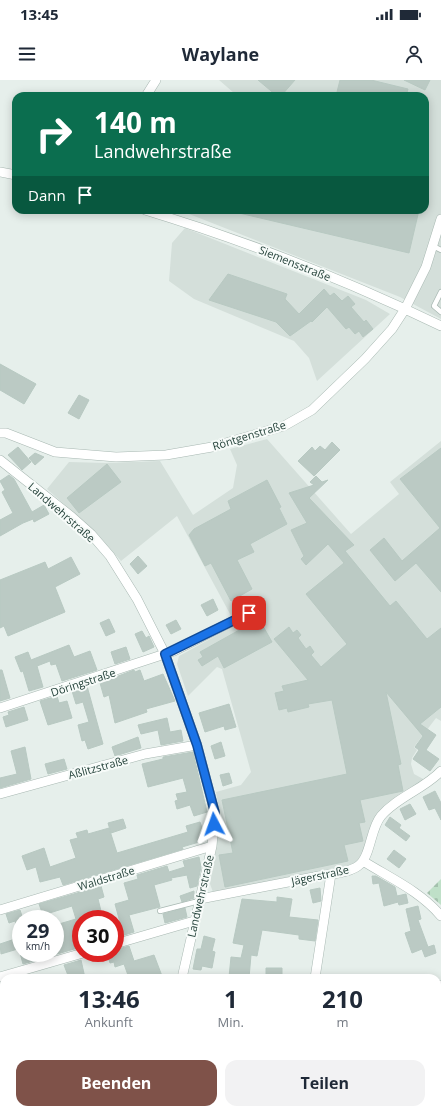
<!DOCTYPE html>
<html lang="de">
<meta charset="utf-8">
<style>
body{margin:0;font-family:"Open Sans",sans-serif;background:#f2f2f3;color:#1f2937;height:100vh;display:flex;flex-direction:column;font-size:15px;white-space:nowrap}
*{box-sizing:border-box;margin:0}
p{font-size:13px;color:#747a83}
.icon{flex:none;width:22px;height:22px;fill:none;stroke:currentColor;stroke-width:2;stroke-linecap:round;stroke-linejoin:round}
.map{position:relative;flex:1;overflow:hidden}
.panel{position:absolute;left:0px;top:894px;width:441px;height:140px;display:flex;flex-direction:column;background:#fff;border-radius:12px 12px 0 0;box-shadow:0 2px 10px #0003}
.panel>*{flex:none}
.top-card{position:absolute;left:12px;top:12px;width:417px;height:122px;border-radius:12px;box-shadow:0 2px 10px #0003;background:#0b6e4f;color:#fff;overflow:hidden}
.speed{position:absolute;left:12px;top:830px;display:flex;gap:8px;font-size:20px;font-weight:700;text-align:center}
.speed>*{display:grid;place-content:center;width:52px;height:52px;border-radius:50%;background:#fff;box-shadow:0 2px 10px #0003;line-height:1}
.speed small{font-size:10px;font-weight:400}
.speed .limit{border:6px solid #d22;background:#fff;color:#111}
.pin{position:absolute;display:grid;place-items:center;width:34px;height:34px;color:#fff;margin:-17px;border-radius:8px;box-shadow:0 2px 6px #0006}
.me{position:absolute;width:44px;margin:-22px;rotate:356deg;stroke-linejoin:round;filter:drop-shadow(0 0 3px #0008)}
.turn{display:flex;align-items:center;gap:14px;height:84px;padding:0 16px;font-size:18px}
.turn .icon{width:52px;height:52px;stroke-width:2.5}
.turn b{display:block;font-size:28px;line-height:34px}
.then{display:flex;align-items:center;height:38px;padding:0 16px;background:#0003;gap:8px;font-size:15px}
.eta{display:flex;justify-content:space-evenly;align-items:center;height:68px;text-align:center}
.eta b{font-size:24px;font-weight:700;line-height:28px}
.cta{display:flex;gap:8px;margin-top:auto;padding:8px 16px}
.cta a{flex:1;height:46px;border-radius:12px;background:#7f5249;color:#fff;font-size:16px;font-weight:700;line-height:46px;text-align:center}
.cta a+a{background:#f2f2f3;color:#1f2937}
.status{display:flex;justify-content:space-between;align-items:center;height:28px;padding:0 20px;background:#fff;direction:ltr}
.status svg{height:11px;fill:currentColor}
header{display:flex;justify-content:space-between;align-items:center;height:52px;padding:0 16px;background:#fff;font-size:18px;font-weight:700}
.map>svg:first-child{display:block}
</style>
<div class="status"><b>13:45</b><svg viewBox="0 0 49 12"><path d="M0 12V9h3v3zM5 12V6h3v6zM10 12V3h3v9zM15 12V0h3v12zM26 1h20v11H26zM47 4h2v5h-2z"/></svg></div>
<header><svg class="icon" aria-label="menu" viewBox="0 0 24 24"><path d="M4 6h16M4 12h16M4 18h16"/></svg>Waylane<svg class="icon" aria-label="person" viewBox="0 0 24 24"><circle cx="12" cy="8" r="4"/><path d="M4 21q1-7 8-7t8 7"/></svg></header>
<div class="map">
<svg width="441" height="1034" viewBox="0 0 441 1034">
<defs>
<pattern id="cemetery-stones" width="16" height="16" patternUnits="userSpaceOnUse"><rect width="16" height="16" fill="#bfe0c8"/><path d="M2 7V4a2 2 0 0 1 4 0v3zM10 15v-3a2 2 0 0 1 4 0v3z" fill="#a4c1ad"/></pattern>
</defs>
<rect width="100%" height="100%" fill="#e6efeb"/>
<path fill="#d4dfda" d="M219,0h222v239l-41,-22 -216,-85v-2h241v-114h-192l1,-3z
M185,148l181,72 24,14 -73,67 -8,-23 -15,-17 -100,-42 -25,-18 3,-38z
M267,359l84,95 48,-40 -9,-12 51,-41v280l-5,-3 -22,29 3,3 -5,8 -1,6 3,10 11,6 -39,26 -25,51 -6,7 -142,28 -3,-8 10,-58 -1,-18 -3,-16 25,-7 10,-13 -29,-103 -5,-2 -29,29 -11,-32 2,-8 57,-31 -59,-109 -56,45 -26,-29 -48,-43 22,-27 37,1 54,-2 33,54 40,-27 4,-23 -7,-16z"/>
<path fill="url(#cemetery-stones)" d="M441,799v26l-14,-12z"/>
<path fill="#bbcac4" stroke="#b8c9c2" d="M258,0h37l-14,16h-4z
M340,0h31l37,9 -2,7h-70z
M404,0h26l-5,10z
M239,130h180l-10,43 -170,-40z
M228,194l59,20 -2,5 14,15 25,-25 6,7 4,-3 8,8 6,-5 7,8 -4,3 13,15 2,-2 7,9 -10,8 -4,-6 -4,3 -6,-7 -3,2 -19,-22 -15,15 -1,-1 -21,15 -14,-14 -67,-22z
M0,284l36,20 -12,20 -24,-14z
M79,315l10,5 -10,19 -11,-6z
M332,362l8,8 -26,26 -16,-15 14,-14 3,4 5,-5 5,4z
M18,367l13,15 -9,8 -14,-15z
M441,368v144l-25,-29 -21,18 -25,-31 14,-12 18,23 38,-33 -40,-49z
M35,373l9,4 -9,8 -6,-7z
M107,384l14,18 -42,31 -12,-15z
M9,395l5,4 18,33 12,-7 5,9 -15,8 -1,-3 -10,4 -23,13v-16l13,-7 -11,-21 3,-2 -5,-9z
M316,396l6,6 6,-2 -19,18 45,47 -9,6 45,55 6,-5 31,38 14,-11v79l-21,17 16,11 -10,15 13,9 -9,12 -17,-12 6,-9 -4,-3 8,-11 -37,-44 15,72 -3,1 5,26 -43,9 5,22 -6,1 4,18 -19,4 4,16 -123,26 -6,-32 14,-2 -11,-53 125,-26 -15,-74 -24,4 1,3 -21,5 -1,-4 -8,2 -4,-17 9,-2 -2,-5 26,-6 -34,-41 15,-12 4,6 4,-3 4,5 -3,3 8,11 4,-3 4,6 -3,3 10,12 26,-23 -41,-50 38,-31 -16,-19 -22,21 -5,-6 3,-3 -13,-26 16,-7 -18,-30 25,-8 -4,-3z
M267,400l14,27 -2,1 8,16 -37,20 4,8 -17,8 15,29 -21,12 -20,-38 -6,3 -16,-31 5,-6 37,-20 -3,-8z
M138,476l9,10 -9,8 -8,-10z
M71,477l9,17 -25,13 10,25 -57,24 -4,-10 -4,2v-48l45,-18 3,7z
M213,519l5,11 -11,6 -6,-11z
M109,539l6,13 -9,4 -6,-13z
M259,539l13,23 -48,26 -6,-12 -16,10 -4,-6 5,-3 -3,-5z
M176,540l5,9 -10,5 -5,-9z
M142,551l4,7 3,-2 5,11 -11,5 -8,-18z
M69,565l5,12 16,-6 7,19 -35,11 -6,-17 -5,1 -1,-4 -13,5 6,21 -14,4 -6,-20 -2,1 -6,-15 13,-5 3,8z
M126,567l4,12 -15,5 -4,-12z
M0,590h2l8,28 -10,3z
M134,590l1,2 5,-2 4,11 19,-7 12,27 -29,8 1,3 -32,11 -6,-28 -5,2 -4,-14z
M87,606l16,58 -15,5 -3,-9 -3,1 -4,-16 11,-3 -6,-20 -7,2 -4,-13z
M57,616l2,7 8,-2 5,17 -24,7 -8,-24z
M229,624l7,23 -11,3 -1,-4 -19,6 -6,-19z
M24,627l4,13 -22,7 -3,-10 6,-2 -1,-3z
M167,638l3,14 11,-2 2,11 -22,4 -3,-15 -17,4 -3,-9z
M138,657l3,11 -26,8 -3,-9z
M221,662l4,14 -10,3 -4,-13z
M25,667l6,32 -31,9v-10l17,-4 -6,-23z
M193,672l14,60 -13,4 -4,-11 -13,4 -2,-8 3,-1 -2,-6 11,-2 -4,-14 -35,9 -6,-23 21,-5v-2z
M64,679l3,10 -19,5 -3,-10z
M229,693l3,10 -9,3 -3,-11z
M435,711l6,12v17l-6,-12 -6,2 -6,-13z
M410,724l6,10 -11,6 -5,-11z
M390,737l11,8 -2,3 11,8 -4,5 -21,-16z
M123,739l3,9 -15,5 -3,-10z
M200,742l6,18 -24,7 1,2 -120,36 -3,-8 -20,5 -4,-15 -9,3 -5,-14 22,-8 6,19 26,-9 -6,-18 8,-2 -2,-5 11,-3 1,4 21,-6 8,25 71,-21 -2,-6z
M394,770l12,9 -7,9 -12,-9z
M199,777l2,10 -4,19 -7,2 -3,-13 -16,3 1,2 -18,5 6,22 -31,8 5,17 -13,4 -3,-9 3,-1 -6,-22 14,-4 -5,-17 14,-4 -1,-4 30,-9 2,6 16,-5 -2,-6z
M372,796h4l19,11 2,9 9,-2 2,9 -9,2 -1,-3 -14,4 -5,-23 -6,1z
M101,806l3,11 -6,2 5,20h-22v28l-58,17 -3,-11h35v-12l9,-3 -5,-14 17,-5 -4,-13 -29,9 -4,-11z
M320,808l1,13 -8,2 -3,-13z
M194,811v7l-12,4 -2,-6z
M277,817l15,2 -3,18 29,3 -3,21 -16,-2v-4l-37,-5 -5,26 -6,-1 -2,23 -20,-1 2,-20 10,1 3,-13 -11,-2 9,-44 35,3z
M418,826l3,13 -3,1 10,27 6,-2 2,8 -11,4 -3,-8 -10,4 -7,-20 6,-2 -5,-22z
M185,828l2,9 -22,6 -2,-9z
M20,830l3,9h-2l-1,14 -5,-12 -6,2 -3,-9z
M204,856l11,3 -3,12 3,1 -3,16 -10,-2 -1,4 -8,-1 4,-20h4z
M18,858l3,10 -20,6 -1,-10z
M129,866l5,15 20,-6 8,21 -7,2h-26l-5,-14 -9,3 -1,-5 -4,1 -3,-10h8v-3z
M81,880l4,18h-16l-5,-13z
M266,888h16v10h-16z"/>
<g fill="none" stroke-linecap="round" stroke-linejoin="round">
<defs>
<path id="lane" d="M433,166l8,4
M441,212l-7,14 7,6
M160,831l39,-10
M290,1034l13,-4"/>
<path id="street" d="M146,16l10,-16
M0,92l16,3
M145,130c101,31 201,70 296,116
M0,353h6l49,19 61,5 50,-2 46,-8 72,-21 28,-16 53,-51 27,-30 13,-20 21,-42 15,-48
M0,380l72,57 19,17 19,22 27,43 28,55 32,91 18,68 -3,33 -30,132
M0,628l174,-57 75,-38
M0,714l145,-40 52,-9
M363,781c27,17 57,30 78,55
M200,819c38,-7 76,-15 114,-22 13,-3 33,-3 44,-11 13,-9 12,-37 23,-50 16,-19 43,-27 60,-45
M0,830l212,-64
M115,864l79,-23
M0,897l83,-24
M315,898l16,-104
M437,906l4,-1
M166,1030l1,4
M400,1030l3,4"/>
<path id="secondary" d="M437,1019l4,-2
M414,1034l6,-4"/>
</defs>
<use href="#lane" stroke="#a8b8b2" stroke-width="6"/>
<use href="#street" stroke="#a8b8b2" stroke-width="10"/>
<use href="#secondary" stroke="#a4bbb3" stroke-width="14"/>
<use href="#lane" stroke="#fff" stroke-width="4.5"/>
<use href="#street" stroke="#fff" stroke-width="9"/>
<use href="#secondary" stroke="#fff" stroke-width="12"/>
</g>
<g fill="none" stroke-linecap="round" stroke-linejoin="round">
<defs>
<path id="route" d="M214,744l1,-11 -18,-68 -32,-91 84,-41"/>
</defs>
<use href="#route" stroke="#114b97" stroke-width="10"/>
<use href="#route" stroke="#1a73e8" stroke-width="7"/>
</g>
<g text-anchor="middle" dominant-baseline="central" stroke-width="4" stroke-linejoin="round" paint-order="stroke">
<g font-size="11" fill="#24423a" stroke="#f7fbf9">
<text transform="translate(295 183) rotate(22)">Siemensstraße</text>
<text transform="translate(249 355) rotate(-17)">Röntgenstraße</text>
<text transform="translate(62 432) rotate(41)">Landwehrstraße</text>
<text transform="translate(83 602) rotate(-18)">Döringstraße</text>
<text transform="translate(98 687) rotate(-15)">Aßlitzstraße</text>
<text transform="translate(320 795) rotate(-12)">Jägerstraße</text>
<text transform="translate(106 798) rotate(-17)">Waldstraße</text>
<text transform="translate(200 816) rotate(-77)">Landwehrstraße</text>
</g>
</g>
</svg>
<div class="speed"><div>29<small>km/h</small></div><div class="limit">30</div></div>
<div class="pin" style="left:249px;top:533px;background:#d93025"><svg class="icon" aria-label="arrive" viewBox="0 0 24 24"><path d="M6 21V4h12l-3 4 3 4H6"/></svg></div>
<svg class="me" style="left:214px;top:744px" viewBox="-20 -20 40 40"><path d="M0-17L14 15 0 8-14 15z" fill="#1a73e8" stroke="#fff" stroke-width="4"/></svg>
<div class="top-card">
<div class="turn"><svg class="icon" aria-label="right" viewBox="0 0 24 24"><path d="M7 20v-9h11M14 6l5 5-5 5"/></svg><div><b>140 m</b>Landwehrstraße</div></div>
<div class="then">Dann<svg class="icon" aria-label="arrive" viewBox="0 0 24 24"><path d="M6 21V4h12l-3 4 3 4H6"/></svg></div>
</div>
<section class="panel">
<div class="eta">
<div><b>13:46</b><p>Ankunft</p></div>
<div><b>1</b><p>Min.</p></div>
<div><b>210</b><p>m</p></div>
</div>
<div class="cta"><a>Beenden</a><a>Teilen</a></div>
</section>
</div>
